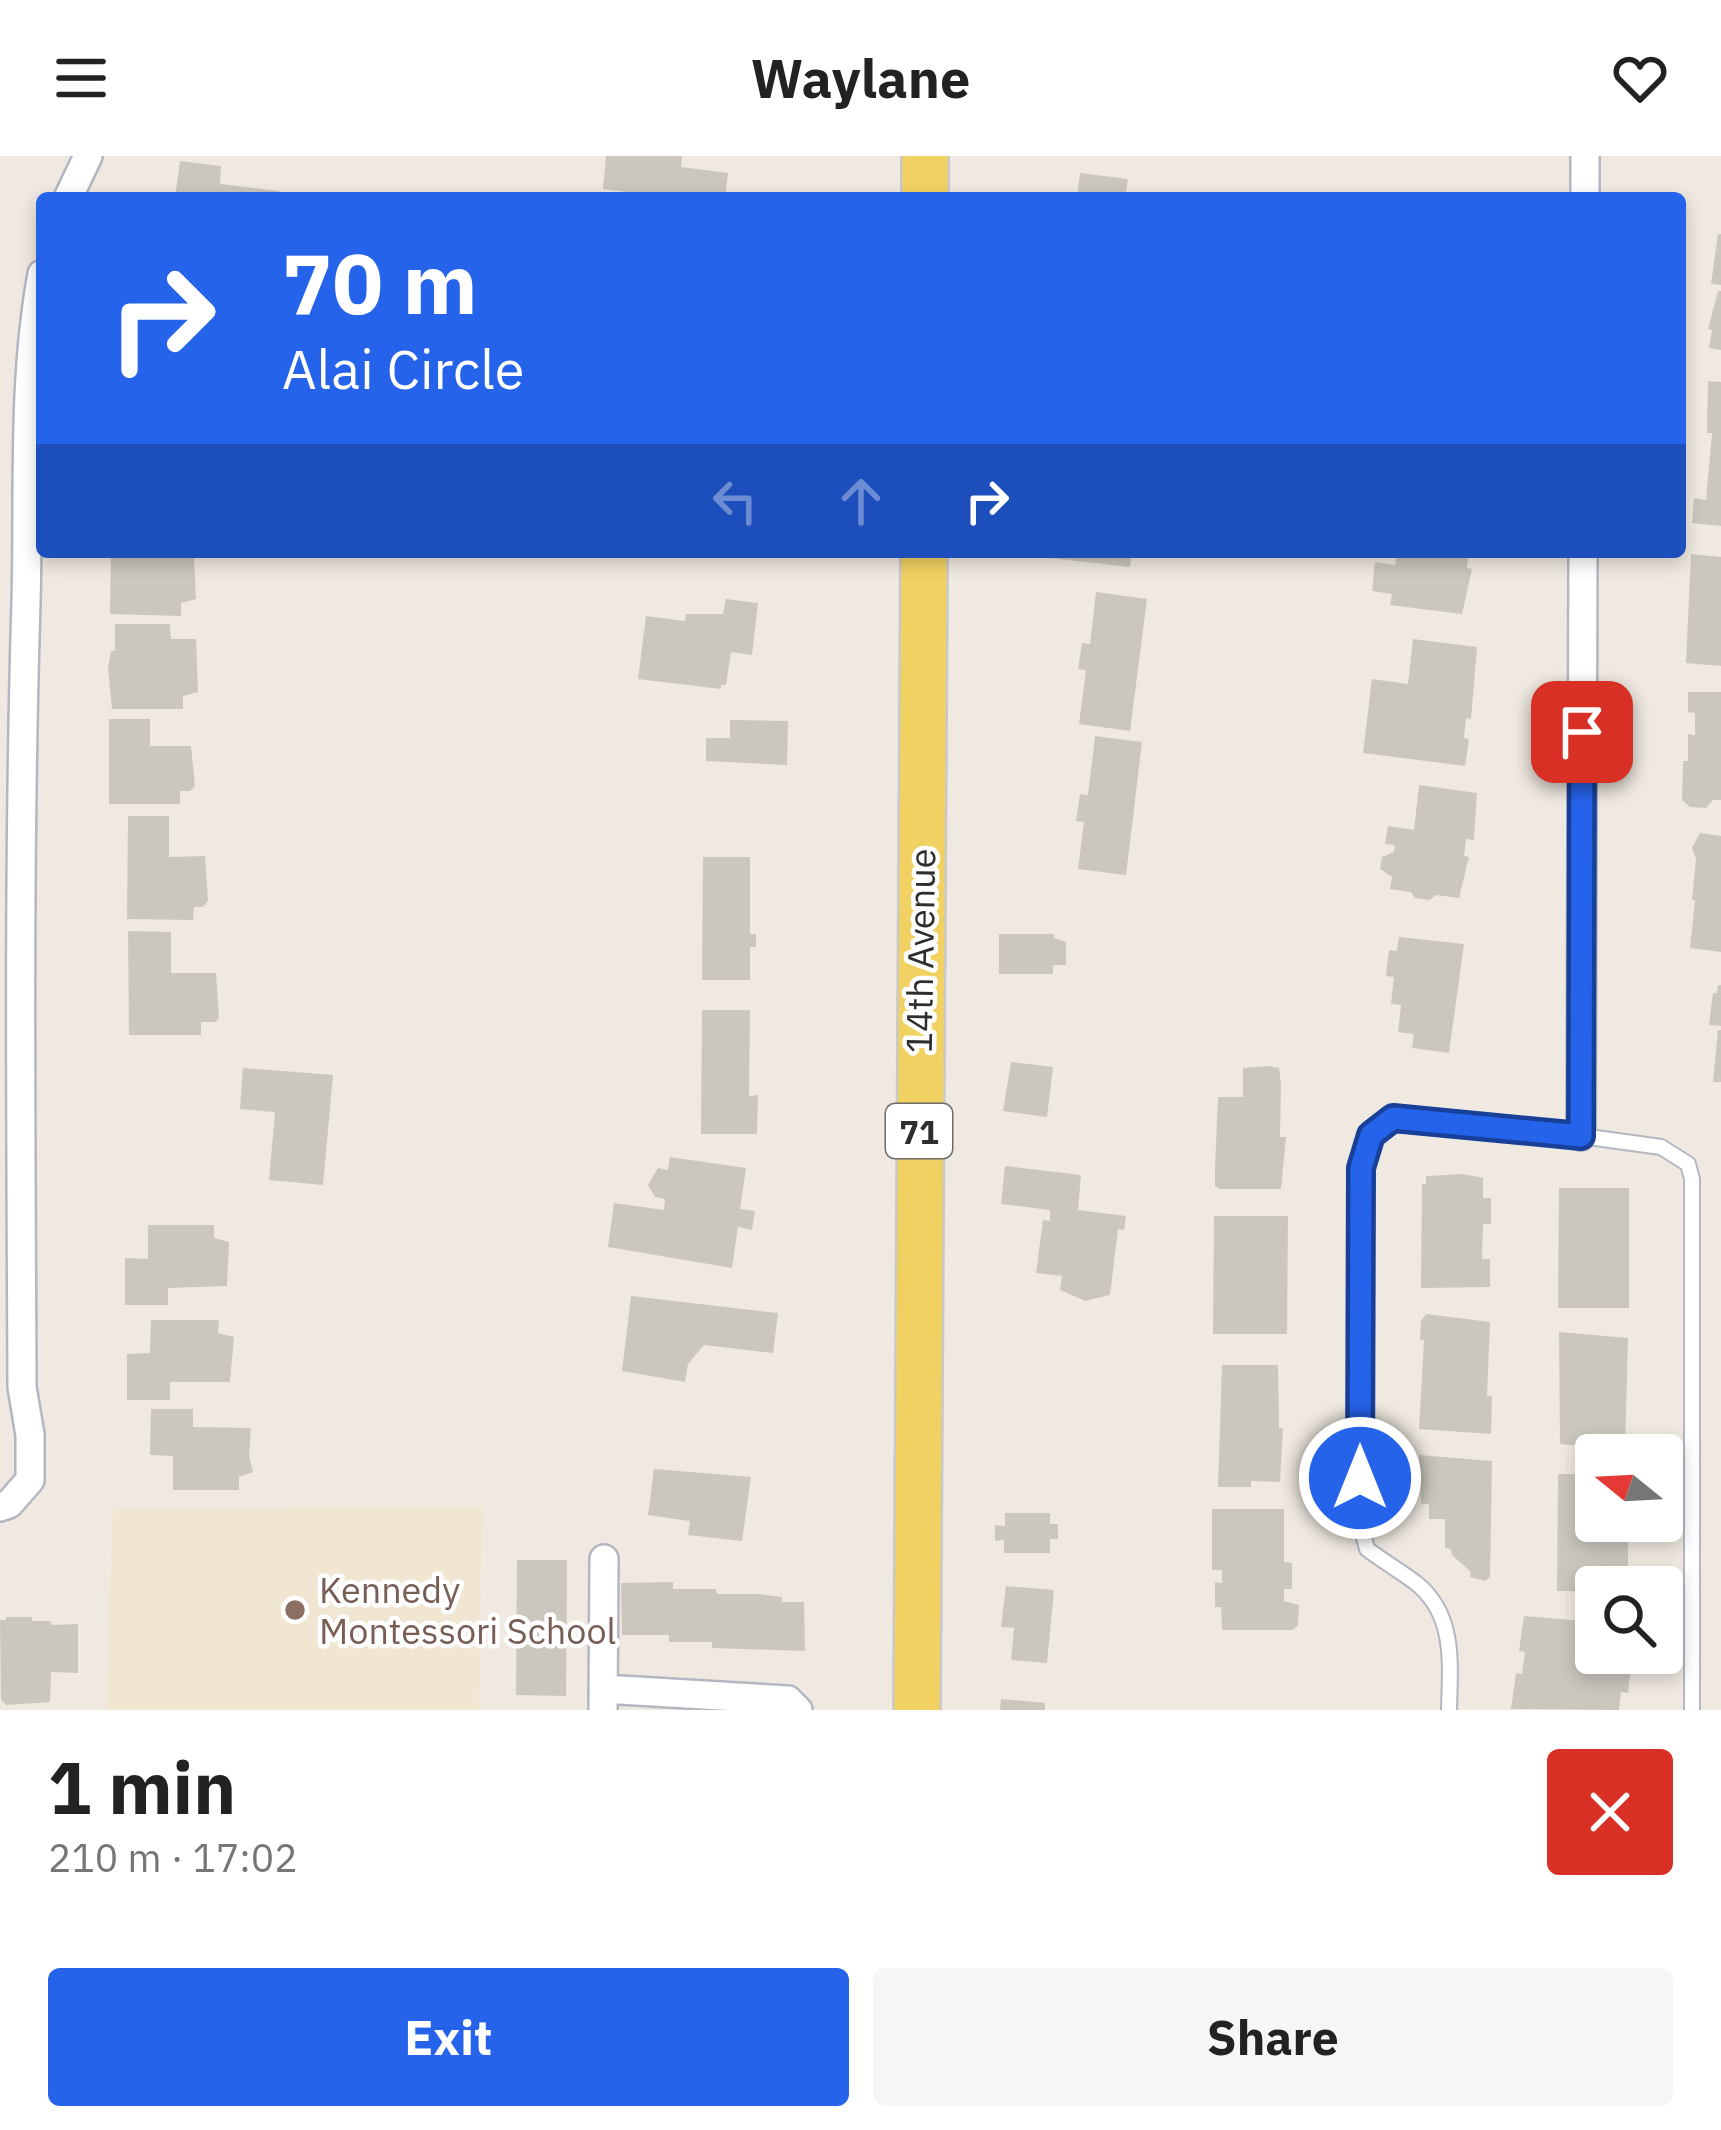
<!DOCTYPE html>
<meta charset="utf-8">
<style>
body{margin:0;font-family:"IBM Plex Sans",sans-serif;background:#f6f6f6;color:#222;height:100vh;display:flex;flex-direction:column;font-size:45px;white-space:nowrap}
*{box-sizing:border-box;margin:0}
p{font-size:39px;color:#767676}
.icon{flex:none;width:66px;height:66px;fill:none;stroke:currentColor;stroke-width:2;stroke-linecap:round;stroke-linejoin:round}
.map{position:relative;height:1554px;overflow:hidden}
.sheet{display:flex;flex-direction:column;background:#fff;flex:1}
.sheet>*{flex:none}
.banner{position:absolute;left:36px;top:36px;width:1650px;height:366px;border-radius:12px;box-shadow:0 6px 18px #0003;background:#2563eb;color:#fff;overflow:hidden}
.needle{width:78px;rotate:288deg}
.fabs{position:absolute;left:1575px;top:1278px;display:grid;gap:24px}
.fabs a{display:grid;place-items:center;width:108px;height:108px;border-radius:12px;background:#fff;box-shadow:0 6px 18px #0003;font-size:60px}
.pin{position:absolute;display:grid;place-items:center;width:102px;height:102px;color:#fff;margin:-51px;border-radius:24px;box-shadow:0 6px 18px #0006}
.me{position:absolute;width:132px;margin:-66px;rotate:0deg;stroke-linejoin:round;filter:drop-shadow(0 0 9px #0008)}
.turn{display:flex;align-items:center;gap:42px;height:252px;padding:0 48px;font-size:54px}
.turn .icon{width:156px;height:156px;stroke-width:2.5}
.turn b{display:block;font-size:84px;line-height:102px}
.lanes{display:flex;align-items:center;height:114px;padding:0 48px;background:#0003;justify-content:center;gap:60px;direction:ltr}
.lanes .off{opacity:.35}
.round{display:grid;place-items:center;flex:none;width:126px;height:126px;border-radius:12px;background:#f6f6f6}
.summary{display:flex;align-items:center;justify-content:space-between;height:204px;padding:0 48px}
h1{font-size:72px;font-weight:700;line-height:90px}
.action{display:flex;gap:24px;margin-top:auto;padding:24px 48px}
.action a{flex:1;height:138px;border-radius:12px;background:#2563eb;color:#fff;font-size:48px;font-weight:700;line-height:138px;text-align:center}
.action a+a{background:#f6f6f6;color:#222}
header{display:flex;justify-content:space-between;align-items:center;height:156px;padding:0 48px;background:#fff;font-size:54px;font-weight:700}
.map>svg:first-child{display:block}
</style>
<header><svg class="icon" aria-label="menu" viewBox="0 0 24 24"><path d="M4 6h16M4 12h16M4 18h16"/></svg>Waylane<svg class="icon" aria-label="heart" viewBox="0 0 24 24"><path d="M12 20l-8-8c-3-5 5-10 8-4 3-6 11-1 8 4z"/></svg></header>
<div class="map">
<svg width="1721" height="1554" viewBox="0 0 1721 1554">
<rect width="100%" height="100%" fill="#efe9e1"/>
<path fill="#f0e6d1" d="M482,1351l-3,203h-373l7,-201z"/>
<path fill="#cbc7bf" d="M606,0h76l-1,11 47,6 -3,25h-51l-71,-9z
M180,5l41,5 -1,18 59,7 -1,7h-103z
M1080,17l48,6 -3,19h-48z
M1718,78h3v51l-10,-1z
M1718,135h3v59l-12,-2 3,-18 -4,-1z
M1708,225l13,1v144l-29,-3 2,-25 12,2 6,-67h-5z
M111,396l83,6 2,41 -15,4v13l-71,-2z
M1041,396h91l-2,15 -90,-10z
M1397,396h77l-1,5h-5l-1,11 5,1 -10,45 -72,-9 2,-11 -20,-3 3,-29 20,3z
M1691,398l30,3v109l-35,-3z
M1096,436l51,7 -17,132 -51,-7 7,-54 -8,-1 4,-26 8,1z
M726,443l32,4 -6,52 -21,-3 -5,33h-5v4l-83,-10 8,-63 39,5 1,-7h37z
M115,468h55l1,15h25l2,53 -15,4v13h-71l-4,-41 3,-17h4z
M1413,483l64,8 -6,72 -5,-1 -2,20 5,1 -4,27 -102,-13 9,-74 36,5z
M1688,536h33v108h-8l-7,8 -16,-1 -8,-7 1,-39h5v-27l7,1v-22l-7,-1z
M109,563h41v27h41l4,40 -5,5h-10v13h-71z
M730,564l58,1 -1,44 -81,-4v-23h24z
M1095,580l47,6 -16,133 -48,-6 6,-47 -8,-1 4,-27 8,1z
M1419,629l58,8 -3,47 -8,-1 -2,17 5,1 -10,41 -23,-3 -7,5 -14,-2 -4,-6 -21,-3 2,-12 -12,-8 2,-12 12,-5 1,-7 -10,-1 3,-18 26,4z
M128,660h41v41l36,-1 3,45 -5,6h-9l-1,13 -66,-1z
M1700,677l21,3v116l-31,-4 5,-48h-3l4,-41 -4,-11z
M703,701h47v77h6v13h-6v33h-48z
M128,775l43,1v41h45l3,45 -4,4h-14v13h-72z
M999,778h55v4l12,4v23h-13v9h-54z
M1399,781l65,7 -15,109 -37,-5 2,-14 -16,-2 3,-27 -10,-1 3,-27 -8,-1 3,-26 8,1z
M1718,829h3v41l-12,-1 4,-32h4z
M702,854h48l-1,86 9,-1 -1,39h-56z
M1718,874h3v52h-8z
M1011,906l42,5 -6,50 -44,-6z
M1267,910l12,2 2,16 -1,53h6l-5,52h-62l-4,-3v-18l3,-71h25v-29z
M243,912l90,7 -10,110 -54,-5 6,-68 -35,-3z
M670,1001l76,11 -6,41 15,2 -3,19 -14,-3 -6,41 -124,-21 6,-44 50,7 1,-11 -10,-2 -7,-12 10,-17 10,2z
M1005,1010l76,9 -3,35 48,6 -2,14 -6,-1 -8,66 -25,6 -25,-11 2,-14 -26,-3 7,-53 7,1v-11l-49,-6z
M1463,1018l20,4v20h8v26h-8l-1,35h8v28l-69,1 1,-104h4v-8z
M1559,1032h70v120h-71z
M1214,1060h74l-1,118h-74z
M148,1069h66v13l15,4 -2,44 -59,2v17h-43v-47l23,1z
M631,1140l147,17 -5,40 -69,-8 -16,19 -3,18 -63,-11z
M1426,1158l64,8 -3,74h5l-1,38 -72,-5 5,-89h-4l1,-19z
M151,1164h68l-1,13 16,4 -4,45h-60v18h-43v-46l23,-1z
M1559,1176l69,6 -3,112 -65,-6z
M1222,1209h56l1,63h4l-3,54 -29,-1v6h-33z
M151,1253h42v18l58,1 -2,28 4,16 -14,5v13h-66v-34l-23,-1z
M1419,1299l73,6 -2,116 -5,4 -15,-4 1,-5 -19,-17 -1,-6 -6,-1v-29h-16v-15h-8z
M654,1313l97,8 -9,64 -54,-6 2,-14 -42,-6z
M1558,1318h37l1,47h36v10h-4v56h-32v7h-6v-3h-33z
M1212,1353h72v53l8,1v26h-8v12l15,4 -1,20 -5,5h-71l-1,-23h-6v-25l7,1v-13h-10z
M1005,1357h45v11h8v15h-8v14h-46v-13l-9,1v-16l10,1z
M517,1404h50l-1,136 -50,-1z
M673,1426v7h43l1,5h42l23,3v5h22l1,49 -93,-3v-6h-43v-7h-47l-1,-52z
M1006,1430l48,4 -7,73 -36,-3 3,-32 -13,-1z
M1524,1460l72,6v31h29l-1,5h8l-4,35 -7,-1 -2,18 -108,-1 5,-36 6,1 3,-22 -6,-1z
M6,1461h26v4h19v4l27,-1v49l-27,-1 -1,30 -43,3 -6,-5 -1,-80h6z
M1001,1543l44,4v7h-45z"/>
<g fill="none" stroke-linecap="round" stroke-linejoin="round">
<defs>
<path id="service" d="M1449,1554c1,-46 7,-95 -33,-127 -16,-12 -33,-22 -49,-34l-7,-26 1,-355 10,-33 22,-17 188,18 80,11 27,17 4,15v531"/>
<path id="minor" d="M68,42l20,-42
M1585,42v-42
M1581,980l2,-584
M0,1351l9,-3 21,-24v-45l-8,-48c-1,-262 -4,-523 4,-785 3,-111 -4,-218 16,-328
M603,1533l185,11 10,10
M603,1554l1,-151"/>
<path id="primary" d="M925,42v-42
M917,1554l7,-1158"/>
</defs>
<use href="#service" stroke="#b4b7c1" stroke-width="18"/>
<use href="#minor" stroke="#b4b7c1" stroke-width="32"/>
<use href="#primary" stroke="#c9c9c9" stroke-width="50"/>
<use href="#service" stroke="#fff" stroke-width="14"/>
<use href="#minor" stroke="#fff" stroke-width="27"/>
<use href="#primary" stroke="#f2d163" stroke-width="45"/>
</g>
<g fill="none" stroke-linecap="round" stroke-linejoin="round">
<defs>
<path id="route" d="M1360,1322l1,-310 10,-33 22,-17 188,18 1,-404"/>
</defs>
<use href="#route" stroke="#184099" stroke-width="30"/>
<use href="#route" stroke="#2563eb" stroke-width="21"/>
</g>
<circle fill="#8d6e63" stroke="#fff" stroke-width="4.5" cx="295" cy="1454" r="12"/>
<g text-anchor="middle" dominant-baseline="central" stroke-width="9" stroke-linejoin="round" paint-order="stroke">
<rect fill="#fff" stroke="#6d6d6d" stroke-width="3" x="886" y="948" width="66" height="54" rx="9"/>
<g font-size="33" font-weight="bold" fill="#2e2e2e">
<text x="919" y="975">71</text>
</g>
<g font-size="36" fill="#2e2e2e" stroke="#fff">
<text transform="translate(920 795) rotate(-89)">14th Avenue</text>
</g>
<g font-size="36" fill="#785e54" stroke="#fff" text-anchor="start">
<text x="319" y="1433">Kennedy<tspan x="319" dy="41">Montessori School</tspan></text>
</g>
</g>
</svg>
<div class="fabs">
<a><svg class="needle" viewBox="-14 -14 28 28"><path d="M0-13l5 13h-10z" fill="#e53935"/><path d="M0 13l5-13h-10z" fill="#767676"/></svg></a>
<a><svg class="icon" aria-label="search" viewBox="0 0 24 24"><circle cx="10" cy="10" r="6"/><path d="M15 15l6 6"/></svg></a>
</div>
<div class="pin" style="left:1582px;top:576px;background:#d93025"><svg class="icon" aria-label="arrive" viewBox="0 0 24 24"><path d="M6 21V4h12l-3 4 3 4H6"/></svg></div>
<svg class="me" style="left:1360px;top:1322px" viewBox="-20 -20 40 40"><circle r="17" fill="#2563eb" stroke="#fff" stroke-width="3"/><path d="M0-11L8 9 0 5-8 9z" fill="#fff"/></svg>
<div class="banner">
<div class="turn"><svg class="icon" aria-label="right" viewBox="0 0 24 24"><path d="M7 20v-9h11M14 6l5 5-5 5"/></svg><div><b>70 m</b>Alai Circle</div></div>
<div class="lanes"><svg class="icon off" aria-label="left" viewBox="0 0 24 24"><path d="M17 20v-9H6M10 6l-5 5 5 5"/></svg><svg class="icon off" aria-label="ahead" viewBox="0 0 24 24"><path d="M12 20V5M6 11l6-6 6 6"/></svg><svg class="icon" aria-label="right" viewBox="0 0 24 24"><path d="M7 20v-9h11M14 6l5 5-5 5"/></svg></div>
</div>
</div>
<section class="sheet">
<div class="summary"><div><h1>1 min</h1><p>210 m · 17:02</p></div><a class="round" style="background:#d93025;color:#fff"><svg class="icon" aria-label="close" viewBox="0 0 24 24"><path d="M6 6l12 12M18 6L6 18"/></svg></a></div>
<div class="action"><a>Exit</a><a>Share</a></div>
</section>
